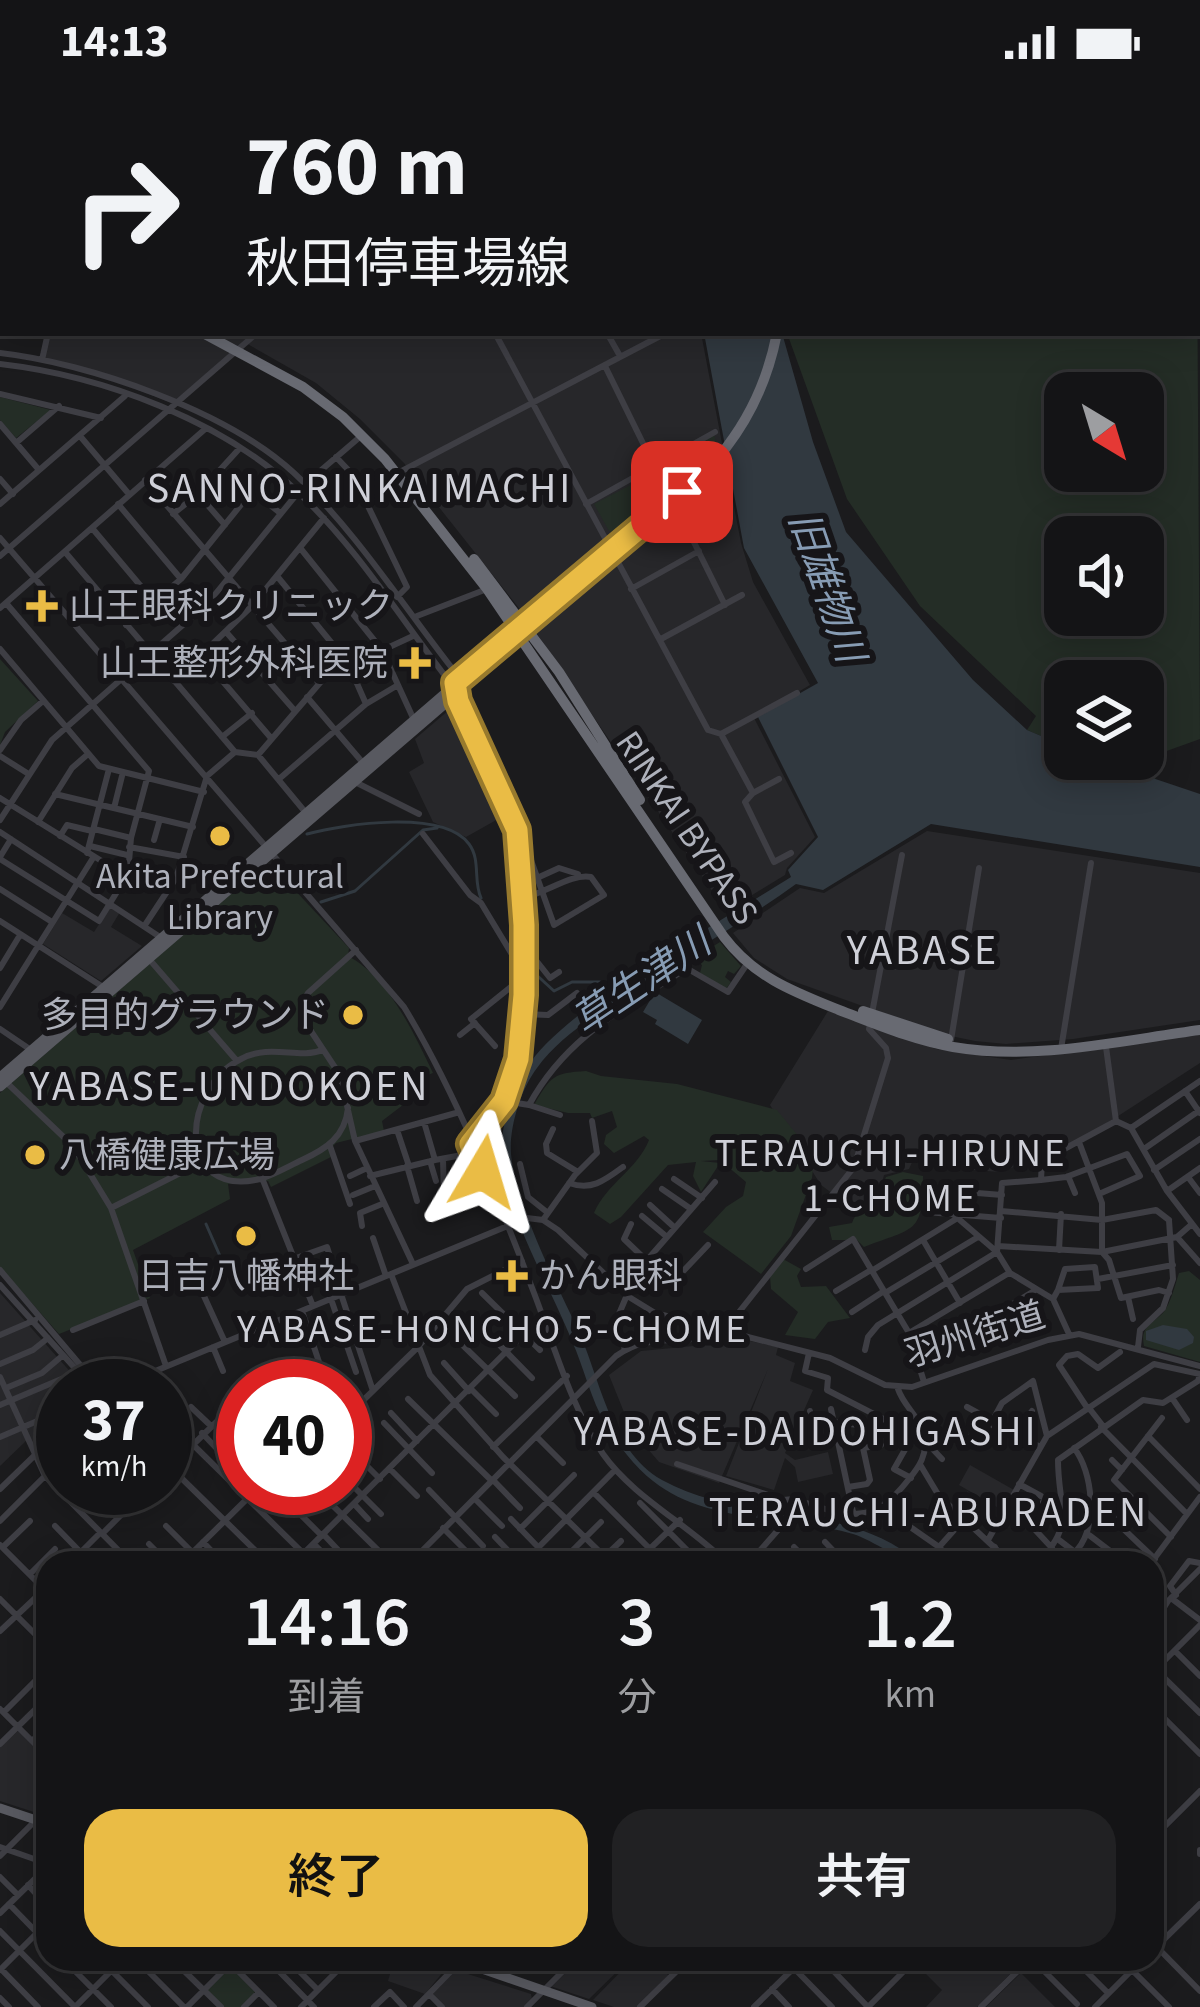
<!DOCTYPE html>
<html lang="ja">
<meta charset="utf-8">
<style>
body{margin:0;font-family:"Source Sans 3","Noto Sans JP",sans-serif;background:#212123;color:#f1f3f6;height:100vh;display:flex;flex-direction:column;font-size:45px;white-space:nowrap}
*{box-sizing:border-box;margin:0}
p{font-size:39px;color:#9d9ea1}
.icon{flex:none;width:66px;height:66px;fill:none;stroke:currentColor;stroke-width:2;stroke-linecap:round;stroke-linejoin:round}
.map{position:relative;flex:1;overflow:hidden}
.sheet{position:absolute;left:36px;top:1467px;width:1128px;height:420px;display:flex;flex-direction:column;background:#141416;border-radius:36px;box-shadow:0 6px 30px #0003,0 0 0 3px #333335}
.sheet>*{flex:none}
.hud{position:absolute;left:0px;top:0px;width:1200px;height:252px;box-shadow:0 6px 30px #0003,0 0 0 3px #333335;background:#141416;color:#f1f3f6;overflow:hidden}
.needle{width:78px;rotate:142deg}
.controls{position:absolute;left:1044px;top:288px;display:grid;gap:24px}
.controls a{display:grid;place-items:center;width:120px;height:120px;border-radius:24px;background:#141416;box-shadow:0 6px 30px #0003,0 0 0 3px #333335;font-size:60px}
.speed{position:absolute;left:36px;top:1275px;display:flex;gap:24px;font-size:60px;font-weight:700;text-align:center}
.speed>*{display:grid;place-content:center;width:156px;height:156px;border-radius:50%;background:#141416;box-shadow:0 6px 30px #0003,0 0 0 3px #333335;line-height:1}
.speed small{font-size:30px;font-weight:400}
.speed .limit{border:18px solid #d22;background:#fff;color:#111}
.pin{position:absolute;display:grid;place-items:center;width:102px;height:102px;color:#fff;margin:-51px;border-radius:24px;box-shadow:0 6px 18px #0006}
.me{position:absolute;width:132px;margin:-66px;rotate:7deg;stroke-linejoin:round;filter:drop-shadow(0 0 9px #0008)}
.turn{display:flex;align-items:center;gap:42px;height:252px;padding:0 48px;font-size:54px}
.turn .icon{width:156px;height:156px;stroke-width:2.5}
.turn b{display:block;font-size:84px;line-height:102px}
.eta{display:flex;justify-content:space-evenly;align-items:center;height:204px;text-align:center}
.eta b{font-size:72px;font-weight:600;line-height:84px}
.primary-button{display:flex;gap:24px;margin-top:auto;padding:24px 48px}
.primary-button a{flex:1;height:138px;border-radius:36px;background:#eabc45;color:#111;font-size:48px;font-weight:600;line-height:138px;text-align:center}
.primary-button a+a{background:#212123;color:#f1f3f6}
.status{display:flex;justify-content:space-between;align-items:center;height:84px;padding:0 60px;background:#141416;direction:ltr}
.status svg{height:33px;fill:currentColor}
.map>svg:first-child{display:block}
</style>
<div class="status"><b>14:13</b><svg viewBox="0 0 49 12"><path d="M0 12V9h3v3zM5 12V6h3v6zM10 12V3h3v9zM15 12V0h3v12zM26 1h20v11H26zM47 4h2v5h-2z"/></svg></div>
<div class="map">
<svg width="1200" height="1923" viewBox="0 0 1200 1923">
<rect width="100%" height="100%" fill="#1b1b1d"/>
<path fill="#27272a" d="M0,0h648l3,3h-648v183z
M46,249h655l40,210 12,39 57,103 -56,33 61,119 -28,31 -2,7 -59,36 -204,-299 -118,-149 -44,-44 -44,-36 -72,-41 -72,61 -65,-25 -68,-18z
M456,620l51,110 -41,23 -33,-15 -24,-50 15,-9 -9,-24z
M927,747l273,42v147l-127,19 -67,5 -31,-3 -34,-7 -154,-55 -33,-21 -21,-25 67,-45 24,5z
M111,822l9,6 -9,15 31,19 -41,35 -58,-37 19,-31 32,19z
M828,927l108,38 75,11 189,-26v29l-122,79 -43,18 -36,12 -47,-4 -39,-8 -4,9 -25,6 -3,12 -25,24 -35,-26 -51,-80z
M0,1209l83,93h-20v21l-7,4 7,13 -13,22 -14,11 -8,-18 -28,27z
M726,1252l52,11 -2,8 19,8 -5,18 23,9 -28,63 10,7 33,-8 5,22 -35,8 -3,-15 -10,-9 -11,32 -48,-14 42,-107 -49,114 -60,-21 -12,-14 -17,-21 -21,-52 32,-24 63,-6z
M970,1381l44,25 -12,20 -43,-25z
M18,1647l30,30v45l-8,8 -40,-13v-54z
M369,1875h57l22,7 -23,28 -37,-13 2,-7z
M577,1875h53l-41,40 -39,-13z
M633,1875h19l17,17 -32,31h-23l-21,-7z
M919,1875h106l-48,48h-51l16,-17 -27,-27z
M455,1886l76,24 1,5 -8,8h-81l-11,-14z
M1021,1889l34,34h-69l2,-2z"/>
<path fill="#242d26" fill-rule="evenodd" d="M1024,0h176v139l-3,-136h-176z
M1197,157l3,498 -50,18 6,24 -60,-22h47v-78h-78v65l-38,-16 9,-14 -116,-110 -73,-107 -60,-166h410zM1065,309h78v78h-78zM1065,453h78v78h-78z
M0,313l51,13 -35,28 -16,-18z
M714,351l6,19 -8,10 -90,71 -13,-4 -15,-27 60,-31 11,20 4,-4 -5,-11 15,-7 8,-14 -6,-3z
M0,575l38,42 -33,31 -5,13z
M262,783l14,3 73,78 -1,8c40,21 66,77 85,117l-21,8 4,14 -34,26 2,10 -48,12 -6,6 3,7 -62,31 -3,-6 -40,3 2,15 -97,51 17,48 -91,36 -59,-67v-174z
M720,858l21,24 -7,8 -6,-3 -3,6 6,5 -5,7 -26,-16 2,-8 -8,-7z
M586,987l15,5 76,8 100,26 22,27 14,32 -1,9 -21,58 -30,38 -58,-42 23,-25 17,-11 3,-14 -26,-22 -19,1 19,2 -19,29 -8,-16 3,-14 -28,3 -47,52 -11,7 -16,-11c13,-30 43,-43 55,-73l-5,-4 -30,17 -10,-9 2,-9 11,-8 -5,-16 -20,7 -2,-5h-22l-34,-8c17,-29 19,-32 52,-34z
M903,1088l20,4c0,59 -8,51 -59,71l-7,-7h-25l-3,-13 23,-4c7,-19 28,-27 34,-46z
M783,1175l18,10 -4,7 4,11 25,-1 24,32 -22,4 -13,17 -30,-4 13,-23 -27,-23 -1,-13z
M1189,1187l11,9v82l-56,-16c-4,-19 7,-21 19,-33 8,-10 12,-28 16,-40z
M231,1883l25,24 -15,16h-19l-15,-17z"/>
<path fill="#313940" d="M704,249h78l31,109 33,90 127,148 54,50 38,16v13h31l104,35v73l-269,-43 -108,66 -27,-6c-54,39 -112,72 -168,109 -31,21 -69,44 -91,75 -16,21 -28,59 -26,86 4,47 43,126 64,169 25,51 33,126 87,157 81,45 186,20 257,83 -16,0 -46,-23 -66,-29 -64,-19 -145,-9 -200,-53 -18,-14 -35,-36 -47,-56 -15,-25 -22,-57 -34,-84 -22,-55 -62,-120 -70,-178 -4,-33 9,-66 25,-95 32,-57 203,-152 264,-191l-3,-7 30,-33 -60,-120 60,-34 -74,-135z
M655,908l47,28 -14,24 -33,-20 2,-4 -14,-8z
M1163,1241l24,4 7,8 -1,6 -14,7 -33,-10v-9z"/>
<g fill="none" stroke-linecap="round" stroke-linejoin="round">
<path stroke="#313940" stroke-width="3" d="M307,750c37,-10 136,-25 162,10 12,16 4,37 12,54
M321,818l34,-11 68,-61 14,-2
M517,873l37,34 18,-9h28l7,7
M206,1140l21,48"/>
<path stroke="#3e3e44" stroke-width="6" d="M201,0l2,3
M364,0l2,3
M472,0l1,3
M595,0l2,3
M935,0l2,3
M401,3l6,-3
M1197,147l3,1
M0,236h3
M495,249l213,397 13,4 76,-41
M607,249l13,23
M0,269c89,10 227,58 294,120 62,58 109,133 161,199v10
M42,276l6,-27
M0,280c104,12 224,57 300,130 57,54 101,125 149,187l6,3
M605,282l61,124
M0,310l101,24
M0,340l39,46
M80,352l48,57
M16,359l43,-37
M336,373l17,18 54,112 -10,10
M396,390l270,-141
M0,395l13,15
M145,396l174,203
M198,410l27,31
M264,416l16,13
M0,420l125,-108
M118,420l63,75
M586,420l129,-72
M679,428l46,93
M173,430l25,-20 41,-45
M682,435l30,-17
M92,444l63,75
M0,454l404,469c51,84 95,194 130,286 20,52 37,114 69,161 31,44 85,70 124,109
M301,465l81,101 32,70
M65,468l170,200 23,3 48,58
M0,472l257,-223
M277,492l71,87 18,41
M631,505l68,-38
M0,524l204,-178
M417,532l70,-27
M126,541l55,-46 88,-109
M227,549l68,78
M661,555l81,-44
M0,565l99,117 105,26
M202,573l69,81
M174,597l78,-75 72,-88
M456,611c14,45 51,91 61,136 12,56 13,218 -13,268 -8,16 -22,31 -34,44
M307,613l56,66
M721,650l32,59 -8,9 29,60 17,-9
M222,653l30,-24
M0,666l21,-30 22,-19
M258,671l67,-78 88,-41
M0,672l27,17
M279,695l87,-75 32,-19
M355,698l64,32
M753,709l26,-14
M55,710l138,33
M0,714l121,75 55,5
M114,724l9,-36
M0,736l52,-80 157,-138 96,-118 56,-48
M38,738l34,-54 16,-14
M94,745l37,9
M0,748l163,107
M423,750l47,61 11,8 38,63
M60,752l7,-11 25,6
M154,756l6,-21
M90,762l37,9
M129,763l55,10
M518,765l8,-3 28,79 50,-30 -13,-18c-20,-4 -46,17 -69,21
M87,769l22,-84
M0,773l11,-18
M0,775l99,62 29,-47 3,-36 18,-67 -143,-168
M537,794l22,-10 19,6
M0,805l52,33
M0,837l103,66
M145,841l31,-47 31,-102 28,-24
M356,866l-48,43 -6,10 -1,13 39,59 15,66 57,121
M523,870h8l19,24 9,-6
M149,875l88,102
M0,884l20,-33
M0,923l93,-149
M523,930l25,1 29,-22
M0,945l31,21
M460,951l15,-12
M951,956l28,-172
M495,962l-24,-27 51,-41
M1106,963l10,74
M1061,965l30,-186
M322,966c-23,10 -51,-7 -81,9 -61,31 -65,140 19,120 14,-4 29,-13 42,-19 24,-11 43,-23 46,-52
M7,999l66,63 38,62 55,158
M1185,1007l15,22
M504,1017l25,4c36,-66 90,-94 152,-133l7,-3 40,23 19,-28
M529,1021l31,10
M1116,1037l15,7 36,63 33,43
M1131,1044l69,-47
M553,1045l-7,15 1,9 31,19
M397,1046l12,36
M355,1057l101,-28
M1079,1058l23,61v49l7,8 5,16 -16,3
M330,1062l20,58
M1144,1065l56,-39
M443,1075l1,37
M435,1076l38,-7
M430,1077l6,20
M520,1080l8,33 20,16
M407,1082l10,35
M1154,1086l46,-31
M350,1092l17,-8
M370,1092l65,-16 -11,-38
M1068,1092l7,17
M1188,1093l12,16
M262,1094l51,128
M674,1095l28,19
M1041,1096l25,-3 61,-23 13,22 -41,18
M569,1099c22,8 35,-2 54,-16
M662,1105l29,20
M1167,1107l33,-23
M353,1111l22,-9
M650,1121l25,23
M111,1124l93,-47
M1001,1127l101,9 54,-10 13,10
M954,1131l43,37 13,21 43,26 16,35
M642,1132l25,21
M1001,1134l-75,-6 1,-23 75,6
M543,1136l32,-45 22,-22 -5,-32
M631,1140l-7,15 47,45 37,-39
M1192,1140l-15,13 23,26
M362,1142l-2,-13 22,-9
M373,1154l13,38
M923,1156l37,63
M998,1162l104,6 75,-15
M1059,1166l2,-36
M997,1168l5,-69 39,-3 1,-19 74,-40
M296,1174l31,-11 15,47
M806,1185l47,-30 56,94 15,49
M0,1186l98,116
M873,1186l83,-51
M193,1188l31,68
M391,1190l39,101 73,82 108,106
M0,1201l91,101
M621,1206l94,-108
M836,1207l35,-21
M482,1209l58,57
M885,1209l93,-56
M1169,1209l-10,-3 -38,8 -7,-22 59,-11
M341,1210l32,97
M1128,1213l5,22
M331,1215l25,73
M1053,1215l5,-9 40,-2 -3,-21 -30,2 -7,21
M302,1227l25,75
M852,1228l32,-21
M470,1231l62,63
M446,1245l69,67
M73,1246l71,-29
M909,1249l100,-60
M0,1251l35,-15
M213,1263l10,24
M1138,1263l2,-17 23,-22 10,-29 -4,-59
M625,1266l-9,-29 11,-26
M865,1266l3,-13 10,-12 119,-73
M809,1269l-4,18 23,7 -1,12 76,39 4,17 -13,23 17,9
M917,1273l18,-6 99,-60
M444,1279l25,28
M0,1280l33,-14 15,-12
M0,1293l45,99 86,87
M119,1302l408,-168 16,2 15,10 71,67 26,16 175,45 55,27 27,2 136,-47 31,-6 121,32
M6,1304l36,-15 20,-17
M471,1305l25,25
M1172,1314l15,22
M408,1315l84,82
M0,1321l78,-33
M191,1323l19,18
M967,1323l73,40
M1089,1324l14,18
M831,1325l22,103
M1088,1325l-29,-44 8,-9 11,-2 20,14 22,-16
M810,1327l6,30
M391,1329l26,28
M220,1331l23,26
M165,1333l148,146
M345,1334l73,-71 49,-58 55,-28
M834,1338l24,3 12,55 -3,4 -19,3
M384,1339l48,50
M960,1340l-4,7 24,13 22,-41 31,-22 14,55
M1101,1343l86,87
M202,1349l18,19
M1014,1350l18,-23
M1148,1352l52,53
M0,1353l63,-27
M537,1353l26,26
M925,1357l17,18
M345,1360l35,35
M798,1360l39,-8
M493,1363l74,-71
M863,1364l18,-3
M1074,1364c19,24 24,78 3,102
M239,1370l4,4
M1112,1376l10,10
M165,1378l103,101
M677,1380l106,36
M921,1382l18,30 72,67
M390,1385l27,27
M165,1388l74,-72
M345,1394l36,36
M493,1396l27,28
M1019,1400l22,12
M109,1404l20,19
M274,1404l48,48
M315,1404l76,75
M0,1405l35,-34
M429,1406l54,56
M594,1409l70,70
M1131,1413l40,40
M475,1415l27,27
M1043,1418l20,22
M640,1419l56,56
M355,1421l13,14
M883,1424l56,39 26,-29
M958,1429l10,-18
M511,1435l27,28
M1026,1436l26,28
M0,1437l63,-63
M55,1442l36,37
M166,1442l37,37
M443,1444l27,27
M520,1445l54,-54
M102,1450l46,-46
M324,1451l16,17
M1089,1451l21,16
M495,1453l25,26
M988,1456l59,-104 107,-72 46,10
M1059,1456l30,23
M203,1458l20,21
M825,1458l20,21
M149,1460l19,19
M314,1460l19,19
M0,1461l44,44
M3,1463l27,-26
M794,1463l16,16
M939,1463l15,16
M761,1468l11,11
M476,1474l5,5
M1155,1475l-41,-39 17,-23 -17,-17 48,-62
M70,1479l30,-30
M182,1479l76,-75
M294,1479l248,-247
M410,1479l206,-207c38,-27 71,-7 108,-25l130,-164 34,-109 -2,-10 -17,-19 33,-174
M523,1479l92,-93
M560,1479l41,-41
M598,1479l23,-22
M635,1479l45,-43
M749,1479l29,-33 5,-30 11,-1c54,18 78,28 115,-20 10,-12 19,-25 15,-42 -4,-21 -20,-30 -26,-48
M862,1479l6,-7
M979,1479l16,-16
M1037,1479c40,-39 21,-54 21,-103l85,-60 20,3 35,-22 2,-7
M1151,1479l49,-66
M30,1490l25,-25
M1176,1511l-6,-9 19,-25 11,2
M35,1514l13,12
M1171,1514l29,22
M0,1515l48,48
M1152,1543l16,-26 32,-32
M0,1547l48,-45
M1175,1567l25,25
M1152,1582l48,47
M1152,1589l48,-48
M1152,1622l48,48
M0,1625l48,48
M4,1628l44,-44
M1152,1642l10,-10
M32,1657l16,-16
M0,1660l48,-47
M1152,1661l10,10
M1152,1755l48,-48
M0,1763l37,13 8,7
M1200,1766v4
M0,1772l48,-48
M0,1793l18,18
M28,1801l20,22
M9,1820l39,40
M0,1829l46,-45
M0,1847l75,76 48,-48
M1152,1858l48,49
M1152,1867l48,-47
M63,1875l48,48
M100,1875l48,48
M136,1875l48,48
M172,1875l49,48
M226,1875l48,48
M267,1875l47,48
M330,1875l14,5
M785,1875l47,48
M822,1875l46,48
M894,1875l11,11
M1032,1875l45,45
M1121,1875l48,48
M1082,1883l26,26
M1,1885l37,38
M297,1885l21,21
M0,1886l48,-48
M772,1905l17,18
M429,1910l13,13
M0,1914l9,9
M187,1923l48,-48
M244,1923l15,-15
M301,1923l48,-48
M374,1923l16,-15 14,15
M416,1923l44,-45
M527,1923l48,-48
M640,1923l49,-48
M754,1923l49,-48
M868,1923l48,-48
M981,1923l49,-48
M1095,1923l48,-48"/>
<path stroke="#585960" stroke-width="9" d="M0,993l517,-446
M0,1003l522,-449
M0,1724l48,16
M453,1875l139,48"/>
<path stroke="#686a72" stroke-width="10" d="M763,0v3
M0,195h3
M203,249l100,54 40,30 42,42 102,130 237,348c30,40 70,55 115,73 37,14 74,30 114,37 82,14 165,-6 247,-17
M474,475l85,113 81,128
M519,545l104,-90
M528,548c33,-28 65,-57 97,-86 74,-65 132,-110 152,-213
M863,927l85,28"/>
</g>
<g fill="none" stroke-linecap="round" stroke-linejoin="round">
<defs>
<path id="route" d="M483,1088l-13,-28 34,-43 14,-42 6,-64v-70l-7,-95 -59,-129 -3,-18 227,-191"/>
</defs>
<use href="#route" stroke="#987a2d" stroke-width="30"/>
<use href="#route" stroke="#eabc45" stroke-width="21"/>
</g>
<g fill="#eabc45" stroke="#161518" stroke-width="4.5">
<path d="M36 504h12v12h12v12h-12v12h-12v-12h-12v-12h12z"/>
<path d="M409 561h12v12h12v12h-12v12h-12v-12h-12v-12h12z"/>
<circle cx="220" cy="752" r="12"/>
<circle cx="353" cy="931" r="12"/>
<circle cx="35" cy="1071" r="12"/>
<circle cx="246" cy="1152" r="12"/>
<path d="M506 1174h12v12h12v12h-12v12h-12v-12h-12v-12h12z"/>
</g>
<g text-anchor="middle" dominant-baseline="central" stroke-width="12" stroke-linejoin="round" paint-order="stroke">
<g font-size="36" fill="#aeb1bb" stroke="#161518" text-anchor="start">
<text x="69" y="522">山王眼科クリニック</text>
<text x="388" y="579" text-anchor="end">山王整形外科医院</text>
<text x="220" y="792" text-anchor="middle">Akita Prefectural<tspan x="220" dy="41">Library</tspan></text>
<text x="329" y="931" text-anchor="end">多目的グラウンド</text>
<text x="59" y="1071">八橋健康広場</text>
<text x="246" y="1192" text-anchor="middle">日吉八幡神社</text>
<text x="539" y="1192">かん眼科</text>
</g>
<g font-size="36" fill="#aeb1bb" stroke="#161518">
<text transform="translate(687 744) rotate(56)">RINKAI BYPASS</text>
<text transform="translate(975 1251) rotate(-17)">羽州街道</text>
</g>
<g font-size="39" font-style="italic" fill="#879cb4" stroke="#161518">
<text transform="translate(826 503) rotate(71)">旧雄物川</text>
<text transform="translate(642 898) rotate(-34)">草生津川</text>
</g>
<g font-size="39" letter-spacing="3" fill="#cfd0d8" stroke="#161518">
<text x="891" y="1070">TERAUCHI-HIRUNE<tspan x="891" dy="45">1-CHOME</tspan></text>
<text x="493" y="1246">YABASE-HONCHO 5-CHOME</text>
</g>
<g font-size="42" letter-spacing="3" fill="#cfd0d8" stroke="#161518">
<text x="360" y="405">SANNO-RINKAIMACHI</text>
<text x="923" y="867">YABASE</text>
<text x="230" y="1003">YABASE-UNDOKOEN</text>
<text x="806" y="1348">YABASE-DAIDOHIGASHI</text>
<text x="929" y="1429">TERAUCHI-ABURADEN</text>
</g>
</g>
</svg>
<div class="controls">
<a><svg class="needle" viewBox="-14 -14 28 28"><path d="M0-13l5 13h-10z" fill="#e53935"/><path d="M0 13l5-13h-10z" fill="#9d9ea1"/></svg></a>
<a><svg class="icon" aria-label="sound" viewBox="0 0 24 24"><path d="M4 9h4l5-4v14l-5-4H4zM17 9q2 3 0 6"/></svg></a>
<a><svg class="icon" aria-label="layers" viewBox="0 0 24 24"><path d="M12 4l9 5-9 5-9-5zM3 14l9 5 9-5"/></svg></a>
</div>
<div class="speed"><div>37<small>km/h</small></div><div class="limit">40</div></div>
<div class="pin" style="left:682px;top:408px;background:#d93025"><svg class="icon" aria-label="arrive" viewBox="0 0 24 24"><path d="M6 21V4h12l-3 4 3 4H6"/></svg></div>
<svg class="me" style="left:483px;top:1088px" viewBox="-20 -20 40 40"><path d="M0-17L14 15 0 8-14 15z" fill="#eabc45" stroke="#fff" stroke-width="4"/></svg>
<div class="hud">
<div class="turn"><svg class="icon" aria-label="right" viewBox="0 0 24 24"><path d="M7 20v-9h11M14 6l5 5-5 5"/></svg><div><b>760 m</b>秋田停車場線</div></div>
</div>
<section class="sheet">
<div class="eta">
<div><b>14:16</b><p>到着</p></div>
<div><b>3</b><p>分</p></div>
<div><b>1.2</b><p>km</p></div>
</div>
<div class="primary-button"><a>終了</a><a>共有</a></div>
</section>
</div>
